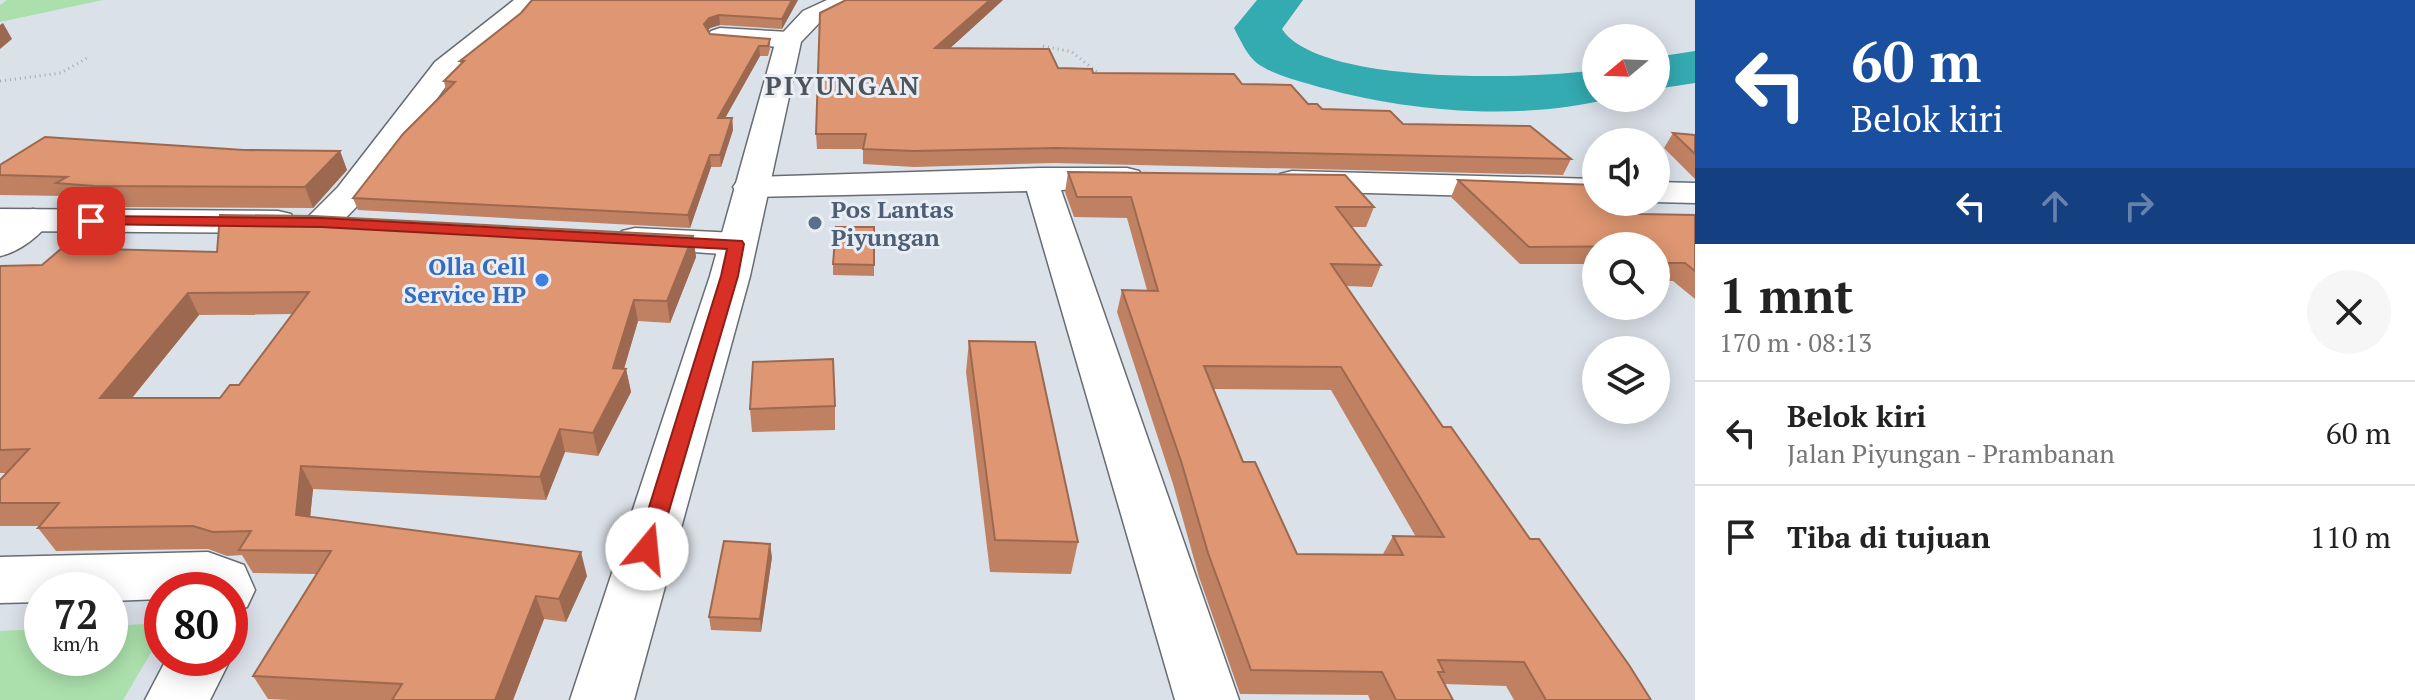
<!DOCTYPE html>
<html lang="id">
<meta charset="utf-8">
<style>
body{margin:0;font-family:"PT Serif",serif;background:#f6f6f6;color:#222;height:100vh;display:flex;flex-direction:column;font-size:30px;white-space:nowrap}
*{box-sizing:border-box;margin:0}
p{font-size:26px;color:#767676}
.icon{flex:none;width:44px;height:44px;fill:none;stroke:currentColor;stroke-width:2;stroke-linecap:round;stroke-linejoin:round}
.map{position:relative;flex:1;overflow:hidden}
.side{display:flex;flex-direction:column;background:#fff;width:720px}
.side>*{flex:none}
.banner{background:#1a4fa0;color:#fff;overflow:hidden}
.needle{width:52px;rotate:251deg}
.controls{position:absolute;left:1582px;top:24px;display:grid;gap:16px}
.controls a{display:grid;place-items:center;width:88px;height:88px;border-radius:50%;background:#fff;box-shadow:0 4px 20px #0003;font-size:40px}
.speed{position:absolute;left:24px;top:572px;display:flex;gap:16px;font-size:40px;font-weight:700;text-align:center}
.speed>*{display:grid;place-content:center;width:104px;height:104px;border-radius:50%;background:#fff;box-shadow:0 4px 20px #0003;line-height:1}
.speed small{font-size:20px;font-weight:400}
.speed .limit{border:12px solid #d22;background:#fff;color:#111}
.pin{position:absolute;display:grid;place-items:center;width:68px;height:68px;color:#fff;margin:-34px;border-radius:16px;box-shadow:0 4px 12px #0006}
.me{position:absolute;width:88px;margin:-44px;rotate:17deg;stroke-linejoin:round;filter:drop-shadow(0 0 6px #0008)}
.turn{display:flex;align-items:center;gap:28px;height:168px;padding:0 24px;font-size:36px}
.turn .icon{width:104px;height:104px;stroke-width:2.5}
.turn b{display:block;font-size:56px;line-height:68px}
.lanes{display:flex;align-items:center;height:76px;padding:0 24px;background:#0003;justify-content:center;gap:40px;direction:ltr}
.lanes .off{opacity:.35}
.round{display:grid;place-items:center;flex:none;width:84px;height:84px;border-radius:42px;background:#f6f6f6}
.headline{display:flex;align-items:center;justify-content:space-between;height:136px;padding:0 24px}
h1{font-size:48px;font-weight:700;line-height:60px}
ul{padding:0;list-style:none}
li{display:flex;align-items:center;gap:24px;height:104px;padding:0 24px;border-top:2px solid #e0e0e0}
li div{flex:1}
li b{display:block;font-size:30px}
li em{font-style:normal}
main{display:flex;flex:1;min-height:0}
.map>svg:first-child{display:block}
</style>
<main>
<div class="map">
<svg width="1695" height="700" viewBox="0 0 1695 700">
<rect width="100%" height="100%" fill="#dbe1e9"/>
<path fill="#abe0ac" d="M7,0h96l-103,22v-17z
M162,623v11l-39,66h-123v-69l42,-2v29h68v-32z"/>
<g fill="none" stroke-linecap="round" stroke-linejoin="round">
<path fill="#34aab1" fill-rule="evenodd" d="M1257,0h46l-21,29c37,57 251,50 314,41v28h17c-96,24 -210,14 -304,-14 -17,-5 -36,-10 -51,-20 -11,-8 -18,-25 -24,-36z
M1695,51v32l-39,6v-32z"/>
<defs>
<path id="minor" d="M514,0h25l-18,20 -66,54 -93,127 -28,29 -13,3 -13,-3 -5,-8 35,-35 97,-125z
M720,28l69,4 9,3 4,5 -4,5 -9,3 -78,-7 -4,-5 4,-5z
M1040,168h87l12,3 5,7 -5,7 -78,5 178,510h-64l-148,-509 -277,6 -12,-3 -5,-7 5,-7 12,-3z
M1292,171l304,8v20l-304,-8 -12,-3 -5,-7 5,-7z
M1656,182l39,1v20l-41,-1z
M33,209l13,3 5,8c-11,16 -32,32 -51,36v-29l20,-15z
M208,552l36,13 11,25 -8,17 -17,5v-22h-68v9l-52,2v-11h-68v12l-42,1v-46z
M230,656l1,2 -21,42h-65l22,-42h63z"/>
<path id="major" d="M0,209l278,2 13,3 5,8 -5,8 -13,3 -278,-2z
M635,228l101,5 13,3 6,8 -6,8 -13,3 -114,-8 -6,-8 6,-8z"/>
<path id="highway" d="M827,0h31l-4,5 -33,16 -20,21 -51,234 -116,424h-64l140,-424 66,-236 27,-29z"/>
</defs>
<use href="#minor" stroke="#676c72" stroke-width="3"/>
<use href="#major" stroke="#676c72" stroke-width="3"/>
<use href="#highway" stroke="#676c72" stroke-width="3"/>
<path stroke="#a5aab0" stroke-width="3" stroke-dasharray="1 4" stroke-linecap="butt" d="M1043,46l29,6 30,24
M0,81l61,-8 26,-15"/>
<use href="#minor" fill="#fff" fill-rule="evenodd"/>
<use href="#major" fill="#fff" fill-rule="evenodd"/>
<use href="#highway" fill="#fff" fill-rule="evenodd"/>
</g>
<path fill="#c08162" fill-rule="evenodd" d="M798,0l-16,29 -62,-4 -10,3 -2,3 2,3 60,5v10l-2,7h-8l-35,62h7l1,12 -12,37h-10l-21,61 -332,-18 -5,-12 93,-108 -2,-9 17,-16 -1,-4z
M1003,0l-53,48 108,20 35,5 149,11 80,25 249,50 -8,16 -509,-12 -140,4 -51,-3v-15h-46l-1,-15z
M1673,133l22,2v44l-31,-31z
M244,150l96,1 7,19 -34,38 -208,-1 -37,-3 -4,-8 -64,-1v-30z
M1068,172l306,35 -8,20h-15l30,38 -9,22 -26,-1 97,141 87,112 121,161h-137l-8,-14 -62,-2 9,16h-83l-2,-5 -128,-1 -41,-117 -26,-93 -56,-172 5,-22h25l-20,-72 -53,-1 -9,-25zM1213,389l118,1 85,147 -23,-1 -10,18h-86l-54,-92z
M1458,180l181,34 56,1v84l-22,-18h-17v-35h-60v18h-76l-69,-67z
M874,227v49l-41,-1v-11z
M693,236l3,21 -26,66 -32,-2 -14,48h2l5,23 -33,64 -33,-4 -19,48 -233,-11 -3,28 277,59 -21,46 -22,-3 -31,81h-224l-21,-1 -15,-23 63,-102 -63,-1 -11,-18 -15,1 -19,-7 -152,2 -18,-23 1,-2h-39v-46l7,-7h-7v-207l42,-1 175,-13zM293,314l-54,71 -19,13h-88l67,-83z
M969,341l109,201 -7,32 -81,-2 -24,-200z
M835,406v24l-83,2 -2,-23z
M772,557l-11,75 -50,-2 -2,-13z"/>
<path fill="#9c6950" d="M792,0h6l-16,29v-10z
M990,0h13l-68,62v-14z
M719,15l1,10 -10,3 -5,6 -1,-10 5,-6z
M3,23l9,16 -12,10v-24z
M759,46l1,10 -41,73 -1,-11z
M732,118l1,12 -12,37 -1,-12z
M340,151l7,19 -34,38 -8,-21z
M710,155l1,12 -21,61 -2,-13z
M693,236l3,21 -26,66 -3,-22z
M188,293l11,22 -85,105 -14,-22z
M634,300l4,21 -18,61 6,-13 5,23 -33,64 -5,-23z
M560,429l5,23 -19,48 -6,-23z
M301,466l12,23 -5,49 -12,-23z
M770,544l2,13 -11,75 -1,-13z
M581,552l6,24 -21,46 -7,-23z
M536,596l8,23 -31,81h-18z"/>
<path fill="#df9672" stroke="#9c6950" stroke-width="2" fill-rule="evenodd" d="M532,0h260l-10,19 -63,-4 -10,3 -5,6 6,10 60,5 -2,7h-9l-41,72h14l-12,37h-10l-22,60 -335,-17 50,-64 52,-52 -11,-1 20,-20h-4l61,-48z
M846,0h144l-55,48 114,1 9,19 34,1 1,4 141,1 8,10 49,1 17,19h9l5,5 68,2 13,13 127,2 41,33 -514,-11 -143,3 -51,-2 3,-15h-50l4,-121z
M1673,133l22,2v19z
M45,137l199,13 96,1 -35,36 -211,-1 -38,-3 11,-6 -67,-2v-10z
M1068,172l277,3 29,32h-38l45,58 -50,-1 112,163h8l79,112h9l90,126 22,35h-105l-22,-38 -86,-2 6,12h-6l15,28h-57l-14,-28 -131,-2 -43,-117 -27,-92 -59,-171 36,1 -27,-94h-54zM1204,366l137,1 103,170 -51,-1 10,19 -106,-1 -42,-92h-12z
M1458,180l138,5v17h29l14,12 56,1v56l-10,-8h-21l-8,-5v-12l-127,1z
M220,215l93,1 380,20 -26,65 -33,-1 -21,68 13,1 -33,64 -33,-4 -20,48 -239,-11 -5,49 285,37 -22,47 -23,-3 -41,104h-103l10,-16 -149,-8 78,-125 -92,-1 12,-19 -38,1 -20,-6 -155,2 21,-25h-59v-23l29,-31 -29,1v-184l42,-1 20,-17 155,4zM309,292l-70,93h-9l-10,13h-120l88,-105z
M836,227h38v38l-41,-1z
M969,341l66,1 43,200 -83,-2z
M833,359l2,47 -85,3 3,-47z
M724,541l46,3 -10,75 -51,-2z"/>
<path fill="#d93025" stroke="#8d1f18" stroke-width="2" d="M91,216l230,2 421,23 2,3 -6,32 -82,279 -9,3 -8,-3 -3,-6 85,-273 6,-27 -406,-22 -236,-3 -2,-3z"/>
<circle fill="#5c6f8a" stroke="#e9eef6" stroke-width="3" cx="815" cy="223" r="8"/>
<circle fill="#3f7fe0" stroke="#e9eef6" stroke-width="3" cx="542" cy="280" r="8"/>
<g text-anchor="middle" dominant-baseline="central" stroke-width="6" stroke-linejoin="round" paint-order="stroke">
<g font-size="24" font-weight="bold" fill="#4e5e75" stroke="#e9eef6" text-anchor="start">
<text x="831" y="209">Pos Lantas<tspan x="831" dy="28">Piyungan</tspan></text>
</g>
<g font-size="24" font-weight="bold" fill="#366cbe" stroke="#e9eef6" text-anchor="end">
<text x="526" y="266">Olla Cell<tspan x="526" dy="28">Service HP</tspan></text>
</g>
<g font-size="26" font-weight="bold" letter-spacing="2" fill="#4f545a" stroke="#e9eef6">
<text x="843" y="85">PIYUNGAN</text>
</g>
</g>
</svg>
<div class="controls">
<a><svg class="needle" viewBox="-14 -14 28 28"><path d="M0-13l5 13h-10z" fill="#e53935"/><path d="M0 13l5-13h-10z" fill="#767676"/></svg></a>
<a><svg class="icon" aria-label="sound" viewBox="0 0 24 24"><path d="M4 9h4l5-4v14l-5-4H4zM17 9q2 3 0 6"/></svg></a>
<a><svg class="icon" aria-label="search" viewBox="0 0 24 24"><circle cx="10" cy="10" r="6"/><path d="M15 15l6 6"/></svg></a>
<a><svg class="icon" aria-label="layers" viewBox="0 0 24 24"><path d="M12 4l9 5-9 5-9-5zM3 14l9 5 9-5"/></svg></a>
</div>
<div class="speed"><div>72<small>km/h</small></div><div class="limit">80</div></div>
<div class="pin" style="left:91px;top:221px;background:#d93025"><svg class="icon" aria-label="arrive" viewBox="0 0 24 24"><path d="M6 21V4h12l-3 4 3 4H6"/></svg></div>
<svg class="me" style="left:647px;top:549px" viewBox="-20 -20 40 40"><circle r="19" fill="#fff"/><path d="M0-13L10 11 0 6-10 11z" fill="#d93025"/></svg>
</div>
<section class="side">
<div class="banner">
<div class="turn"><svg class="icon" aria-label="left" viewBox="0 0 24 24"><path d="M17 20v-9H6M10 6l-5 5 5 5"/></svg><div><b>60 m</b>Belok kiri</div></div>
<div class="lanes"><svg class="icon" aria-label="left" viewBox="0 0 24 24"><path d="M17 20v-9H6M10 6l-5 5 5 5"/></svg><svg class="icon off" aria-label="ahead" viewBox="0 0 24 24"><path d="M12 20V5M6 11l6-6 6 6"/></svg><svg class="icon off" aria-label="right" viewBox="0 0 24 24"><path d="M7 20v-9h11M14 6l5 5-5 5"/></svg></div>
</div>
<div class="headline"><div><h1>1 mnt</h1><p>170 m · 08:13</p></div><a class="round"><svg class="icon" aria-label="close" viewBox="0 0 24 24"><path d="M6 6l12 12M18 6L6 18"/></svg></a></div>
<ul>
<li><svg class="icon" aria-label="left" viewBox="0 0 24 24"><path d="M17 20v-9H6M10 6l-5 5 5 5"/></svg><div><b>Belok kiri</b><p>Jalan Piyungan - Prambanan</p></div><em>60 m</em></li>
<li><svg class="icon" aria-label="arrive" viewBox="0 0 24 24"><path d="M6 21V4h12l-3 4 3 4H6"/></svg><div><b>Tiba di tujuan</b></div><em>110 m</em></li>
</ul>
</section>
</main>
